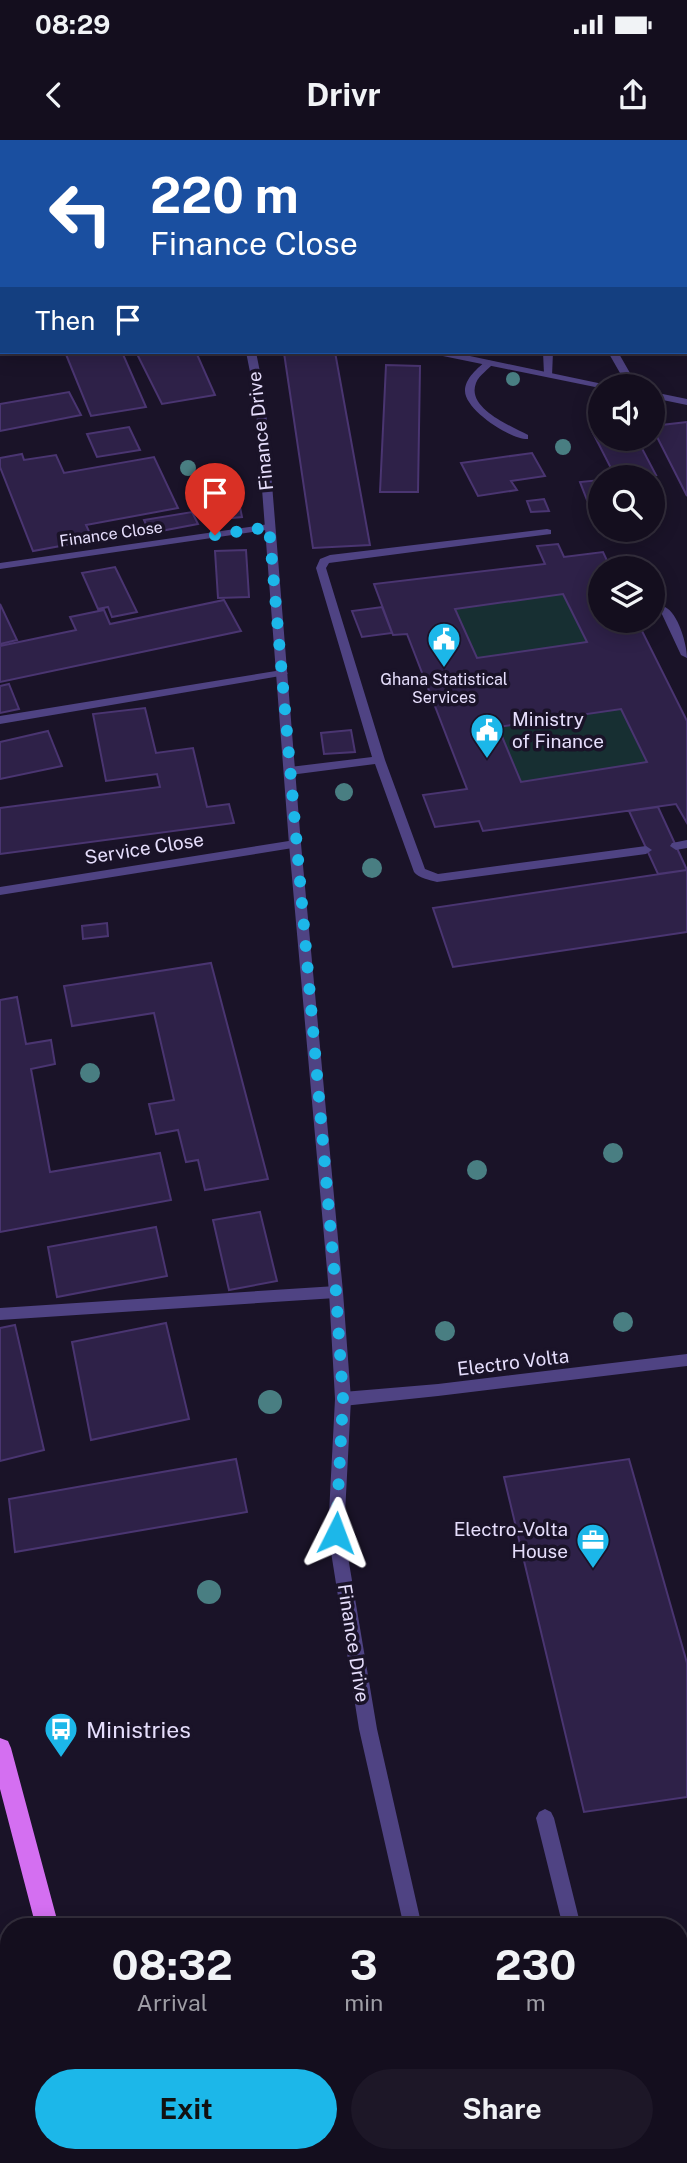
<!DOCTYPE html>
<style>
body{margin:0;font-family:"Public Sans",sans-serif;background:#1d1727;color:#f1f3f6;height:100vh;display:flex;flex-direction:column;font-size:26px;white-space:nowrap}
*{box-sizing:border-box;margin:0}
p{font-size:23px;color:#9d9ca4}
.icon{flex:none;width:38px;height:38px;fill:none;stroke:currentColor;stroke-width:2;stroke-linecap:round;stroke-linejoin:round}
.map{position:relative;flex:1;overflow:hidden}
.drawer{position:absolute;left:0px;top:1778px;width:688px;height:245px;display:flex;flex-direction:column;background:#140e1e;border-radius:28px 28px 0 0;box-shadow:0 4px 18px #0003,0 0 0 2px #332e3c}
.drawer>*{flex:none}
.hud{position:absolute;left:0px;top:0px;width:688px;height:214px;box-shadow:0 4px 18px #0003,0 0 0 2px #332e3c;background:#1a4fa0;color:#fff;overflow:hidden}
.controls{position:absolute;left:588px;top:234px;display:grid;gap:14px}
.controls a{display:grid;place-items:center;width:77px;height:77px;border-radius:50%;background:#140e1e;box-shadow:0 4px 18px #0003,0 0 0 2px #332e3c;font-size:35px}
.pin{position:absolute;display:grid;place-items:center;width:60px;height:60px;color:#fff;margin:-72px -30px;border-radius:50% 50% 50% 0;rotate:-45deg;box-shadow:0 0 7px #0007}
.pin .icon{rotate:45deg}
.me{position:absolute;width:77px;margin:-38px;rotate:3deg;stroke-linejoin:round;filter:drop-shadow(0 0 5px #0008)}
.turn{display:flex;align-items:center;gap:24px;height:147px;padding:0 35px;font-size:32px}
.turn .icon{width:91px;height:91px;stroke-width:2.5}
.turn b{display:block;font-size:49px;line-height:60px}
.then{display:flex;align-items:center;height:66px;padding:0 35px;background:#0003;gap:14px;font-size:26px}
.eta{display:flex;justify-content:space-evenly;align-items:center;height:119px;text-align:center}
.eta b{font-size:42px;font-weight:700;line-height:49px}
.cta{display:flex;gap:14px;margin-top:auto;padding:14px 35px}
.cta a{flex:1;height:80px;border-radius:42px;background:#1cb7e9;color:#111;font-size:28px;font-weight:700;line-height:80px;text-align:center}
.cta a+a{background:#1d1727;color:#f1f3f6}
.status{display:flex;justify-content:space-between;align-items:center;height:49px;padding:0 35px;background:#140e1e;direction:ltr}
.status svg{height:19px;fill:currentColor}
header{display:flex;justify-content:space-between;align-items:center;height:91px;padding:0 35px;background:#140e1e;font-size:32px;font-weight:700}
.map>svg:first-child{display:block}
</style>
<div class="status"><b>08:29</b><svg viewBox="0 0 49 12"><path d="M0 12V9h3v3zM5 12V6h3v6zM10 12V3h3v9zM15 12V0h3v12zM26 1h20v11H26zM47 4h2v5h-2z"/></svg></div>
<header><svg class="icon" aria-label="back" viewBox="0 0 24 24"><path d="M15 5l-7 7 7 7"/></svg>Drivr<svg class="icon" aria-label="share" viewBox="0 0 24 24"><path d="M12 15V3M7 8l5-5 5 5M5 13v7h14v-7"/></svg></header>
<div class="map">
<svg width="687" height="2023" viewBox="0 0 687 2023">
<rect width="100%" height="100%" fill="#1a1328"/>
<path fill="#172f32" d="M563,454l24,48 -110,16 -22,-49z
M621,569l26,53 -126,20 -23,-55z"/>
<path fill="#2e2148" stroke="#4a3571" stroke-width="2" fill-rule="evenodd" d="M65,212h57l24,55 -55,9z
M136,212h60l19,43 -53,9z
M335,212l35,193 -57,3 -29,-195z
M386,225l34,1 -2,126h-38z
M69,252l12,23 -81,16v-27z
M687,282v74l-34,-67v-3z
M129,287l11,23 -43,7 -10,-23z
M593,293h7v6h37l19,36 -40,3z
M532,313l13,23 -34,5 6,9 -39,6 -17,-33z
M22,314l2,6 32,-5 8,18 90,-16 24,51 -92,17 7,15 -60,11 -33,-84v-9z
M600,340v24h-2l-2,-4h-9l-7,-18z
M544,359l5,12 -18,1 -4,-11z
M239,362l3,15 -32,3 -3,-15z
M192,372l6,12 -48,9 -6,-13z
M558,404l6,13 39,-5 8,17h-11v52h37l50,100v102l-11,-19 -193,27 -4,-10 -44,6 -12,-32 44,-6 -60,-155 -14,1 -19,-51 171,-20 -8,-18zM563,454l24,48 -110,16 -22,-49zM621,569l26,53 -126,20 -23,-55z
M246,410l3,47 -31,1 -3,-47z
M115,427l22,45 -25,5 -4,-10 -10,2 -16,-36z
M224,460l17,31 -241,51v-36l76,-16 -6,-13 34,-7 6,14z
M0,464l17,36 -17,4z
M382,467l10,26 -30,4 -10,-26z
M9,544l10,25 -19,4v-27z
M145,568l11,45 37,-5 14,59 22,-3 5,19 -234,31v-46l160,-21 -3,-13 -51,7 -13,-67z
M351,590l4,22 -31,2 -3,-21z
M48,591l14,35 -62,13v-37z
M658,667l18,39 11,24 -29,4 -29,-63z
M687,730v62l-234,35 -20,-59z
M107,783l1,13 -25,3 -1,-13z
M211,823l57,216 -63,11 -7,-30 -12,2 -8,-32 -22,4 -7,-30 25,-4 -20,-87 -82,13 -8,-40z
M17,857l9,47 25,-4 4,24 -24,5 19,103 110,-19 11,47 -171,32v-232z
M260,1072l17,69 -48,9 -16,-70z
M156,1087l11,49 -110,21 -9,-50z
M166,1183l23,96 -98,21 -19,-98z
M15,1185l29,125 -44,11v-133z
M236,1319l11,53 -232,40 -6,-53z
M629,1319l58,204v134l-103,15 -80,-335z"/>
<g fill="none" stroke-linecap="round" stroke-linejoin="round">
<path fill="#4f4383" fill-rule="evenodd" d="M114,0h9l1,2h-9z
M140,0h13l-15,2z
M186,0h9l1,2h-9z
M0,30h2l-2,6z
M0,66h2v6h-2z
M686,145h1v6h-1z
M543,212h10l-1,24 -8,-2z
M608,212h10l20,35h-10z
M487,220l8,2c-6,7 -16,13 -19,21 -10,25 35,43 52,52v4c-17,1 -63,-29 -63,-48 0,-13 13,-23 22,-31z
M269,384l5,3 -1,2 -273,40v-6z
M547,389l4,1v4l-222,29 -3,5 59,192 40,109 13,5 208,-28 6,4 -6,4 -209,28c-7,-2 -19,-4 -23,-10l-39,-108 -85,11 -6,-4 6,-4 82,-10 -56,-189 4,-9 10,-4z
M665,467c13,6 22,37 22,51l-6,-3 -21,-45z
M282,530l6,3 -2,2 -286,49v-8z
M295,700l4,1 2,3 -2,3 -299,48v-8z
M687,700v8l-11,2 -6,-4 2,-3z
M336,1146l5,2 2,4 -2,4 -5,2 -336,22v-12z
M687,1214v12l-249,30 -95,10 -5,-2 -3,-5 3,-5 5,-2 95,-8z
M545,1669l6,3 3,6 27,109h-18l-27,-109 3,-6z
M489,2014h20l3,9h-20z"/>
<path fill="#4f4383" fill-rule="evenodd" d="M246,212h10l9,45 36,447 42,448 8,107 -7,134 33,196 45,198h-18l-45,-198 -31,-196 7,-134 -6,-107 -40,-448 -34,-447z
M433,212h18l166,35 -17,1 -162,-33z
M653,252l34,7v6l-34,-7z
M679,1883h8v20h-8z"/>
<path fill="#d46ff1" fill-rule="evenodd" d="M437,0h15l-16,2z
M511,0h15l-16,2z
M0,101h2l-2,7z
M0,121h2v6h-2z
M0,1598l8,3 3,7 48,179h-23l-36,-138z
M0,1997l9,3v14h4l2,9h-15z
M99,2014h24l3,9h-24z"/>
</g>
<g fill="#497e82">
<circle cx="513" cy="239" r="7"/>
<circle cx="563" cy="307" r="8"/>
<circle cx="188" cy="328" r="8"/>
<circle cx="344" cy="652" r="9"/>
<circle cx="372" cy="728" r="10"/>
<circle cx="90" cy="933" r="10"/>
<circle cx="613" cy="1013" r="10"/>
<circle cx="477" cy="1030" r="10"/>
<circle cx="623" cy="1182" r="10"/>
<circle cx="445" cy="1191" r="10"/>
<circle cx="270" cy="1262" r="12"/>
<circle cx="209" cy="1452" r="12"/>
</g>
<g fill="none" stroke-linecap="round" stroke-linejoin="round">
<path stroke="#1cb7e9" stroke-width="12" stroke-dasharray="0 21.6" d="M215,395l54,-8 67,765 7,107 -7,134"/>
</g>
<defs>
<symbol id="civic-pin" viewBox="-11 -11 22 30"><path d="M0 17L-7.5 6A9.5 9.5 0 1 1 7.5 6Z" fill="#1cb7e9" stroke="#1a1328"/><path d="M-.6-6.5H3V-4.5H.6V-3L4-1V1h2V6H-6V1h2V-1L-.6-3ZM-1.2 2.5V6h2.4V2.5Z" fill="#fff"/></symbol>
<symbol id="office-pin" viewBox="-11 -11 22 30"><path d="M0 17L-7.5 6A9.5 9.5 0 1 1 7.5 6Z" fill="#1cb7e9" stroke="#1a1328"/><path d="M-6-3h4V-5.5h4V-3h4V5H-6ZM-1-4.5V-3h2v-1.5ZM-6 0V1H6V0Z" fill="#fff"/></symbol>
<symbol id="bus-pin" viewBox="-11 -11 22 30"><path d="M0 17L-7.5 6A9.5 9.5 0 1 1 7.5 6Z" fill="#1cb7e9" stroke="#1a1328"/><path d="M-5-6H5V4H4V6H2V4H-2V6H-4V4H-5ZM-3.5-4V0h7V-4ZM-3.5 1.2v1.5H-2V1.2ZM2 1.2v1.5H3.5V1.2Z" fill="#fff"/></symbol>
</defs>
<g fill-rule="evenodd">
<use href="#civic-pin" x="425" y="480" width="38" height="52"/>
<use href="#civic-pin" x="468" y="571" width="38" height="52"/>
<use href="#office-pin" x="574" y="1381" width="38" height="52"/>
<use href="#bus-pin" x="42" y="1570" width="38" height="52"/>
</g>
<g text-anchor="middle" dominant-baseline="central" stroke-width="7" stroke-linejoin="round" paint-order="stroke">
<g font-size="16" fill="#e6defc" stroke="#1a1328">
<text transform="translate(111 394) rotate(-8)">Finance Close</text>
</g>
<g font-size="16" fill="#e6defc" stroke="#1a1328">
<text x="444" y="539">Ghana Statistical<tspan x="444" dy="18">Services</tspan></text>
</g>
<g font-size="19" fill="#e6defc" stroke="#1a1328">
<text transform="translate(260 291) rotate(-96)">Finance Drive</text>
<text transform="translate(144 708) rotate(-9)">Service Close</text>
<text transform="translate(513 1222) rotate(-7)">Electro Volta</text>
<text transform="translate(354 1503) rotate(81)">Finance Drive</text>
</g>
<g font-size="19" fill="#e6defc" stroke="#1a1328" text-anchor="start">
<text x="512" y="579">Ministry<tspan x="512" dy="22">of Finance</tspan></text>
<text x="568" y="1389" text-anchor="end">Electro-Volta<tspan x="568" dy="22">House</tspan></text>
</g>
<g font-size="23" fill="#e6defc" stroke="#1a1328" text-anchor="start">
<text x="86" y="1589">Ministries</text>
</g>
</g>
</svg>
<div class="controls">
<a><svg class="icon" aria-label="sound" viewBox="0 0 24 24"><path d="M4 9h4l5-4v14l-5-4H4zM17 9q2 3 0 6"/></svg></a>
<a><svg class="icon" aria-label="search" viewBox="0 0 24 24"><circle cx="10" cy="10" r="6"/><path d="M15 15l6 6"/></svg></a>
<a><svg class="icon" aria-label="layers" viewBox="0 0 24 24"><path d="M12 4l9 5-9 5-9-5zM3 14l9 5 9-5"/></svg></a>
</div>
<div class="pin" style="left:215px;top:395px;background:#d93025"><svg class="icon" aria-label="arrive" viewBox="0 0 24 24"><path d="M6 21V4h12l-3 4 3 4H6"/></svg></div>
<svg class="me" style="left:336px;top:1393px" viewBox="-20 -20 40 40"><path d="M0-17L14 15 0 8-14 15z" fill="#1cb7e9" stroke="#fff" stroke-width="4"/></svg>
<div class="hud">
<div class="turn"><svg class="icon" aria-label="left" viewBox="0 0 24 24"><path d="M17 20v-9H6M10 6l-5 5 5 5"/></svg><div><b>220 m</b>Finance Close</div></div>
<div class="then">Then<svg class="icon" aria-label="arrive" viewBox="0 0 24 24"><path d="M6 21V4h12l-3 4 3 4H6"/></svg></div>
</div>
<section class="drawer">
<div class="eta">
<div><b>08:32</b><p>Arrival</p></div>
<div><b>3</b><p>min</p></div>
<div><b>230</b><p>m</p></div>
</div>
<div class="cta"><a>Exit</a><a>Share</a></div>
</section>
</div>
